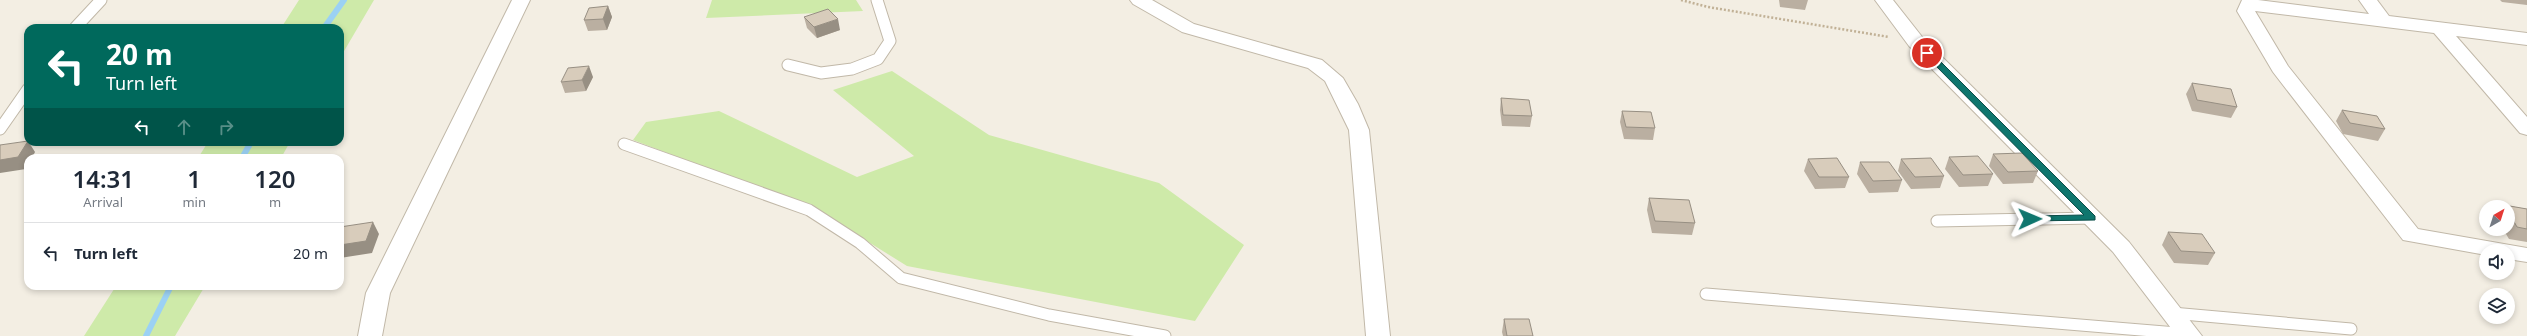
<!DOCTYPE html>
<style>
body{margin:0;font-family:"Noto Sans",sans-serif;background:#f6f6f7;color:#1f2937;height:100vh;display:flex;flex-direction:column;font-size:15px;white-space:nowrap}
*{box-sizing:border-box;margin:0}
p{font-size:13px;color:#747a83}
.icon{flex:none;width:22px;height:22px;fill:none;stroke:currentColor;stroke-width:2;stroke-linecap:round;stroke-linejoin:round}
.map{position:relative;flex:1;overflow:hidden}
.side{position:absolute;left:24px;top:154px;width:320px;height:136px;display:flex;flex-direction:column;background:#fff;border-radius:12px;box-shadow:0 2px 6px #0003}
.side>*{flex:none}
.top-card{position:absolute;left:24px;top:24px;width:320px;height:122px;border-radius:12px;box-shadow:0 2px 6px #0003;background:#00695c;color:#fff;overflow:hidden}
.needle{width:26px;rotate:39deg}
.tools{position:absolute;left:2479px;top:200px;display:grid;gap:8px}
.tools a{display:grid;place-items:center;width:36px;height:36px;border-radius:50%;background:#fff;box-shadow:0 2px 6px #0003;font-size:20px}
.pin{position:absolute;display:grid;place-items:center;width:34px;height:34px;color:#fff;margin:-17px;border:2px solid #fff;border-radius:50%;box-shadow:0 1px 4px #0007}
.me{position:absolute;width:44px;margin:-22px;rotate:89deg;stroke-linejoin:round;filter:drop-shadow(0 0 3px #0008)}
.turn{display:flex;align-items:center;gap:14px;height:84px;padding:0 16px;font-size:18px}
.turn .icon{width:52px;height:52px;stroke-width:2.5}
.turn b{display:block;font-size:28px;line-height:34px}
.lanes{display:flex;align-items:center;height:38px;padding:0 16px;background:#0003;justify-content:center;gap:20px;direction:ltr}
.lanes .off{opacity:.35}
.eta{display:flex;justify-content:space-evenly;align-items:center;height:68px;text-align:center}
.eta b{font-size:24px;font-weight:600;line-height:28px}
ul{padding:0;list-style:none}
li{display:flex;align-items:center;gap:12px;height:60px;padding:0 16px;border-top:1px solid #e0e1e3}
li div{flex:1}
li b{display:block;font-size:15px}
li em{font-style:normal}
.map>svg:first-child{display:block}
</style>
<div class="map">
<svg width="2527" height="336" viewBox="0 0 2527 336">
<rect width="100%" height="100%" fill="#f3eee3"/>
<path fill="#ceeaa9" d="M299,0h75l-34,58v-30h-59z
M712,0h144l7,11 -157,7z
M892,71l97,64 170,48 85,62 -49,76 -288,-55 -90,-56 -184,-70 13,-18 73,-11 138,66 57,-21 -81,-66z
M208,142h82l-9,16h-83z
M116,286h89l-30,50h-91z"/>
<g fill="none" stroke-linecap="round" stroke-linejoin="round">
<path stroke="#9bd1f4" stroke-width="6" d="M324,28l20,-28
M242,158l9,-16
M146,336l25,-50"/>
<defs>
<path id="lane" d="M75,28l26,-28
M788,65l33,8 31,-4 26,-10 12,-18 -13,-41
M0,129l28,-40
M624,144l185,66 51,33 41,35 148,37 116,21
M1937,221l155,-3
M1706,294l483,40
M2172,313l179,16"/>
<path id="street" d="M512,0h18l-140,293 -8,43h-24l8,-43z
M1130,0h22l42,24 128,36 21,18 15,26 11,26 21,206h-24l-17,-206 -24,-49 -17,-13 -126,-36 -49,-28z
M1875,0h18l30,38 206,204 73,94h-25l-64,-84 -204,-206z
M2242,0h16l111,14 -10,-14h18l12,16 138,17v12l-71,-9 71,81v18l-7,-2 -86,-100 -179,-22 33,55 130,163 109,19v14l-19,-3v-8h-22v4l-83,-15 -130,-168 -36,-61z"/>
</defs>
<use href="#lane" stroke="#c1b8a8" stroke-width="13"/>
<use href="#street" stroke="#c1b8a8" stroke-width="2"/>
<path stroke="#c1b196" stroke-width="2.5" stroke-dasharray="2 2" stroke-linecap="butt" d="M1681,0l27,7 181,30"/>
<use href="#lane" stroke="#fff" stroke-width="11"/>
<use href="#street" fill="#fff" fill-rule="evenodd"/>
</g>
<path fill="#baafa1" d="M1779,0h29l-3,10 -25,-3z
M2500,0h27v5l-25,-3z
M608,6l4,11 -5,13 -19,1 -4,-11z
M804,17l36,13 -23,8 -10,-10z
M593,77l-7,14 -21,2 -4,-11z
M2192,83l45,24 -6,11 -39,-7 -6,-17z
M1501,98l31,18 -2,11 -28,-1 -2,-16z
M2342,110l43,19 -7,12 -35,-7 -7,-13z
M1622,111l33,17 -2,12 -29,-1 -4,-17z
M1993,154l45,17 -5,12 -30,1 -14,-18z
M1949,157l44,17 -5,12 -29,1 -14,-18z
M1808,159l41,18 -4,11 -30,1 -11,-18z
M1901,159l43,17 -4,12 -29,1 -13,-18z
M1860,162l42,18 -4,12 -29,1 -12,-19z
M1649,198l46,25 -3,12 -40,-2 -5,-23z
M2504,205l23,4v33l-18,-3 -6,-10h5v-22h-5z
M2168,232l47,21 -7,12 -34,-2 -12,-18z
M1504,319l29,17h-30l-1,-4z"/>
<path fill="#978f83" d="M608,6l4,11 -5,13 -4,-11z
M838,19l2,11 -23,8 -3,-11z
M589,66l4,11 -7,14 -4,-11z
M28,141l7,11 -3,6h-4v7l-2,4 -26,4v-13z
M373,222l6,12 -7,19 -32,5v-13z"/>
<path fill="#d8ccbb" stroke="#978f83" d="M608,6l-5,13 -19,1 5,-12z
M828,9l10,10 -24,8 -10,-10z
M589,66l-7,14 -21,2 7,-14z
M2192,83l39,6 6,18 -40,-7z
M1501,98l28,2 3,16 -29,-1z
M2342,110l35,6 8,13 -35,-6z
M1622,111l29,1 4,16 -29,-1z
M28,141l-10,16 -18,3v-15z
M2022,153l16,18 -30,1 -15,-18z
M1978,156l15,18 -30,1 -14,-18z
M1837,158l12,19h-30l-11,-18z
M1931,158l13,18 -29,1 -14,-18z
M1860,162h29l13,18 -29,1z
M1649,198l40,2 6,23 -40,-2z
M2504,205l23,4v20l-10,-2 -9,-16v-4h-2z
M373,222l-7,19 -26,4v-18z
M2168,232l34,2 13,19 -34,-2z
M1504,319h25l4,17h-26z"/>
<path fill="#0f766e" stroke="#0a4d48" d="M1925,51h5l165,165v4l-68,1 -2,-2 5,-3 54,-1 -159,-160z"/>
</svg>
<div class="tools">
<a><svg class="needle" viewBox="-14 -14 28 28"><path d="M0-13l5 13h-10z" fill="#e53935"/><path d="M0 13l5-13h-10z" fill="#747a83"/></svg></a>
<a><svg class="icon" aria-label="sound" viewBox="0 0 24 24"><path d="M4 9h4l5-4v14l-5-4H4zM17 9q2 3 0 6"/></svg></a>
<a><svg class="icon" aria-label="layers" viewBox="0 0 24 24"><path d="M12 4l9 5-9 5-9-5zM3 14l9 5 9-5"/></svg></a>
</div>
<div class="pin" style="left:1927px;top:53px;background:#d93025"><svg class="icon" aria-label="arrive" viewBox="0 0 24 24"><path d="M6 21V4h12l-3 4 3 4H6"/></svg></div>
<svg class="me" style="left:2030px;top:219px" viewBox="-20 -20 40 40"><path d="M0-17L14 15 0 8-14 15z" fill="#0f766e" stroke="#fff" stroke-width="4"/></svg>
<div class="top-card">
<div class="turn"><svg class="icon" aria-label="left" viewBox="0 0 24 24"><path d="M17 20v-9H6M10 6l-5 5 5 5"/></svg><div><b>20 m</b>Turn left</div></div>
<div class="lanes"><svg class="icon" aria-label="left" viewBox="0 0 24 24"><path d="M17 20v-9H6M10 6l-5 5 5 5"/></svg><svg class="icon off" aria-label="ahead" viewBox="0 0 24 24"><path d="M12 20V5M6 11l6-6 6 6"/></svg><svg class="icon off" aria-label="right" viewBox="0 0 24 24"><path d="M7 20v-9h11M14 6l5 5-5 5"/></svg></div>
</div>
<section class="side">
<div class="eta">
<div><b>14:31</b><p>Arrival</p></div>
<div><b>1</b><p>min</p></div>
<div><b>120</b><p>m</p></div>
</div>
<ul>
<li><svg class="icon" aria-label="left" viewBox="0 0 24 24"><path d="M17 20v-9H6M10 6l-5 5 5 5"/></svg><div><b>Turn left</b></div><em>20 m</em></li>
</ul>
</section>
</div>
